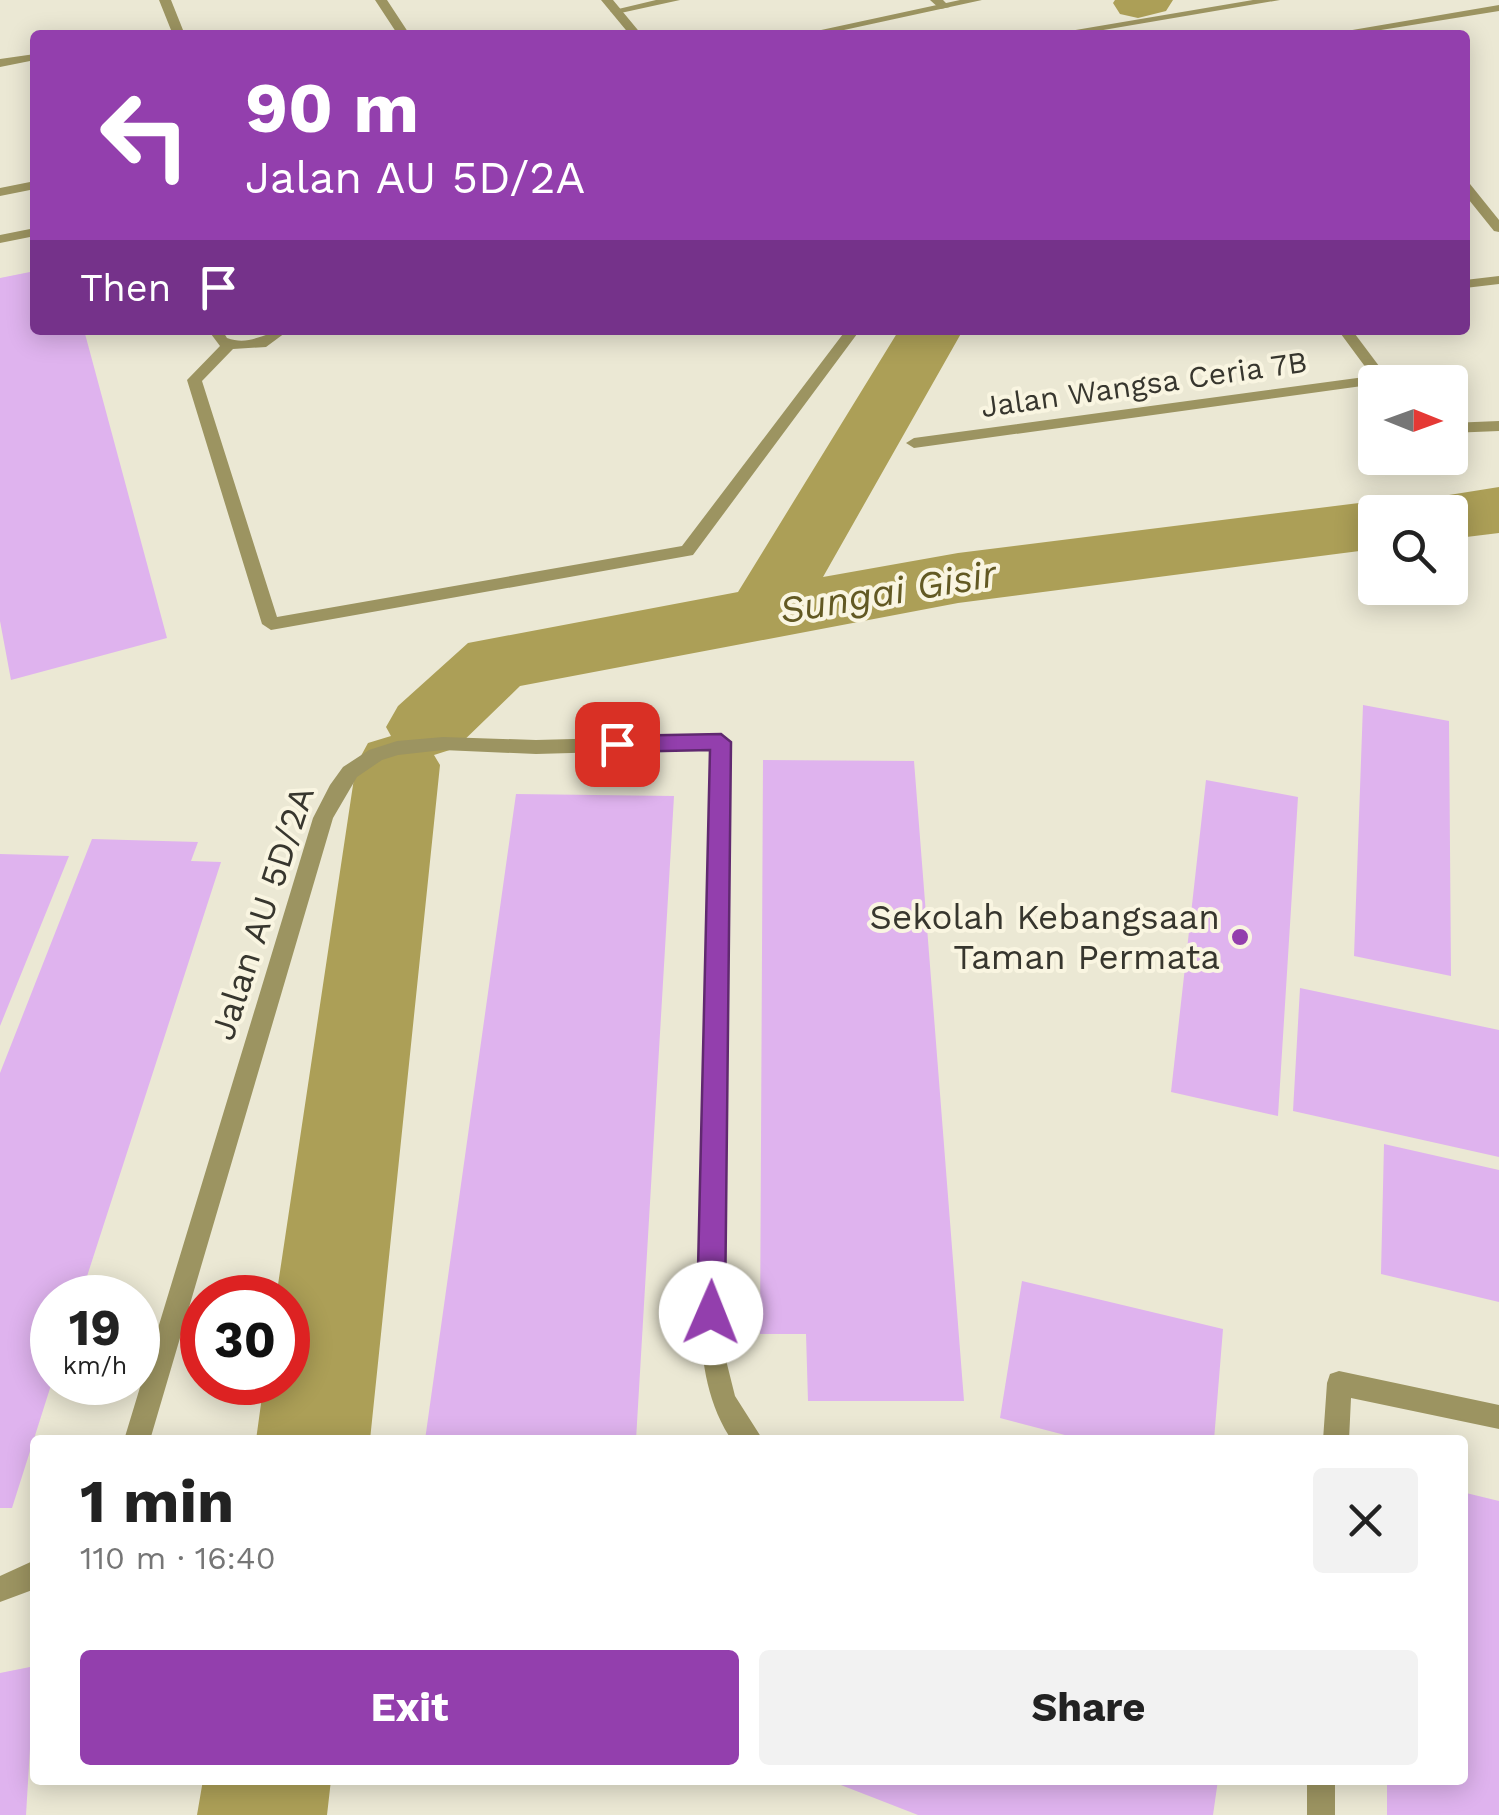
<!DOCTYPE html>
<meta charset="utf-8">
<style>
body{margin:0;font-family:"Work Sans",sans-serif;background:#f2f2f2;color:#222;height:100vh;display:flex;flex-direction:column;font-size:38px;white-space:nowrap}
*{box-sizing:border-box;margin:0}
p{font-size:32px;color:#767676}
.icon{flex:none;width:55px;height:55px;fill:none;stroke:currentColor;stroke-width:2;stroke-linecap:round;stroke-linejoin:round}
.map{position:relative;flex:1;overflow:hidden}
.drawer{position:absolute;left:30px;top:1435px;width:1438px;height:350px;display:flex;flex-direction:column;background:#fff;border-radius:10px;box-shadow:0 5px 25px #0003}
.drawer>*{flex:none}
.guide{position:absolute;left:30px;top:30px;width:1440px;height:305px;border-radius:10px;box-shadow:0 5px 25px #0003;background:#933fad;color:#fff;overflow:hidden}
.needle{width:65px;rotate:91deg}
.controls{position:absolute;left:1358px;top:365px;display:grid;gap:20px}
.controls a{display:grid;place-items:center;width:110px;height:110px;border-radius:10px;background:#fff;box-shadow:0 5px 25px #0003;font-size:50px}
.speed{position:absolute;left:30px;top:1275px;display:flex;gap:20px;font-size:50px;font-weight:700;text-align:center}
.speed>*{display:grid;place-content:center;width:130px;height:130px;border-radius:50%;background:#fff;box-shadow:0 5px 25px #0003;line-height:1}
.speed small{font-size:25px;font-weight:400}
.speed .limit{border:15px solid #d22;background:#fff;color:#111}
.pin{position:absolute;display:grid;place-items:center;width:85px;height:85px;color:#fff;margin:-42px;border-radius:20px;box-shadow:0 5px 15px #0006}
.me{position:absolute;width:110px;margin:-55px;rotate:1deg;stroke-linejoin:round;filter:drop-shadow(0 0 8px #0008)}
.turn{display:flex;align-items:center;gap:35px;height:210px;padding:0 50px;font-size:45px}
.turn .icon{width:130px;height:130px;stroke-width:2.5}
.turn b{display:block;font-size:70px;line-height:85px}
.then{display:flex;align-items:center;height:95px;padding:0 50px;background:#0003;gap:20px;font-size:38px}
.round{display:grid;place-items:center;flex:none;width:105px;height:105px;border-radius:10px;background:#f2f2f2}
.overview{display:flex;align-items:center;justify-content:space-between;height:170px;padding:0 50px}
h1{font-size:60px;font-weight:700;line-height:75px}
.button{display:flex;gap:20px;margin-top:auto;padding:20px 50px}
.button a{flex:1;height:115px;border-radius:10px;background:#933fad;color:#fff;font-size:40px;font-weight:700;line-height:115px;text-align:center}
.button a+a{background:#f2f2f2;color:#222}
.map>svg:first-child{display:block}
</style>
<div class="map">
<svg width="1499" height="1815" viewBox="0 0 1499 1815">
<rect width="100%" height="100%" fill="#ebe8d4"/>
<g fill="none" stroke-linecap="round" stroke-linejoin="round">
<path fill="#ac9f57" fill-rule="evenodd" d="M1115,0h58l-7,11 -28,7 -18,-4 -7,-11z
M899,330h64l-140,247 135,-24 417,-52 29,11h-29v37l-417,54 -438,83 -64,62 -22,7 6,10 -70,675h-114l8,-58h24v-84h-12l80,-533 12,-22 23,-7 -5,-9 12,-21 70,-63 270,-51z
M1499,487v46l-49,6v-27h-34l8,-13z
M203,1780h128l-4,35h-130z"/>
</g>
<path fill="#dfb3ee" d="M35,271v59h49l83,308 -156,42 -11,-59v-343z
M1363,705l86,16 2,255 -97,-20z
M763,760l151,1 50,640h-156l-2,-67h-46z
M1206,780l92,17 -20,319 -107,-24z
M516,794l158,2 -38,644h-211z
M92,839l106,3 -7,19 30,1 -141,436h-28v84l-40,126h-12v-435z
M0,854l69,2 -69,170z
M1300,988l199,42v127l-206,-46z
M1384,1144l115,26v132l-118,-28z
M1022,1281l201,48 -9,111h-130l-84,-22z
M1462,1492l37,9v314h-112v-35h75z
M35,1666l-9,149h-26v-142z
M828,1780h390l-5,35h-295z"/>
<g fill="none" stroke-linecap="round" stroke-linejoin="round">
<path fill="#9c9461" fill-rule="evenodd" d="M656,0h24l-64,14 -6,-3z
M930,0h13l7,7 -10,2z
M208,330h14l5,8c25,9 39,-8 62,-8l-23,17 -33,2 -31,32 75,236 405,-71 164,-216h14l-167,225 -422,75 -9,-6 -75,-244 33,-34z"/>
<path fill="#9c9461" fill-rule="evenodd" d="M159,0h12l14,35h-12z
M375,0h12l23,35h-12z
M601,0h12l29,35h-12z
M960,0h22l-161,35h-23z
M1499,5v6l-149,24h-27z
M35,54v6l-35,7v-8z
M35,181v8l-35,7v-8z
M1465,183l5,1 29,36v12l-5,-1 -29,-36z
M1499,276v8l-34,4v-8z
M1338,330h14l39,52 -477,66 -8,-5 8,-5 458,-62z
M1499,421v10l-49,2v-10z
M721,735l9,7 -7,571 4,51 8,32 28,44h-30l-4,-4c-24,-39 -27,-79 -30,-123l13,-564 -176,5 -93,-4 -45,5 -16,5 -25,17 -24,41 -183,622h-26l189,-622 17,-33 13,-18 26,-17 28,-9 46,-4 93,3z
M1339,1371l160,34v24l-148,-31 -2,42h-26l4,-57 3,-9z
M35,1560v29l-35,13v-26z
M1307,1780h28v35h-28z"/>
<path fill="#9c9461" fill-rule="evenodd" d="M1253,0h27l-206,35h-28z
M35,228v8l-35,7v-8z"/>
</g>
<path fill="#933fad" stroke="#602970" stroke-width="2.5" d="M721,734l10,8 -6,571 -4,9 -10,4 -10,-4 -4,-9 13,-563 -93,2 -10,-8 10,-8z"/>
<circle fill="#933fad" stroke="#f9f5e1" stroke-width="4" cx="1240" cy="937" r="10"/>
<g text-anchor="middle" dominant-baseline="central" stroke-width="8" stroke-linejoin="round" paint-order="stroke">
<g font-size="30" fill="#37362e" stroke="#f9f5e1">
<text transform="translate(1144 384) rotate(-8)">Jalan Wangsa Ceria 7B</text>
</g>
<g font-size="35" fill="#37362e" stroke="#f9f5e1">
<text transform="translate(262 913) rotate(-72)">Jalan AU 5D/2A</text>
</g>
<g font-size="35" fill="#37362e" stroke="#f9f5e1" text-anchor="end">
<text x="1220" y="917">Sekolah Kebangsaan<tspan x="1220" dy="40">Taman Permata</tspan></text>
</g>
<g font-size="38" font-style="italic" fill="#625923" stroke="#f9f5e1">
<text transform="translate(888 592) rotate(-10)">Sungai Gisir</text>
</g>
</g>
</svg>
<div class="controls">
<a><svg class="needle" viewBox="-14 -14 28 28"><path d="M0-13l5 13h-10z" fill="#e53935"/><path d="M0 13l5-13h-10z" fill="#767676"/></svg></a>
<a><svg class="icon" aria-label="search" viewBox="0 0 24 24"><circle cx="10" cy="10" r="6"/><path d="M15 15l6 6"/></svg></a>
</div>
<div class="speed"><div>19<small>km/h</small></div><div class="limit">30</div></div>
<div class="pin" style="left:617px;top:744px;background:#d93025"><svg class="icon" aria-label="arrive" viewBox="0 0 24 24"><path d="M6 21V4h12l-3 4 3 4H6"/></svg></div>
<svg class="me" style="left:711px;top:1313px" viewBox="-20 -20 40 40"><circle r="19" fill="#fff"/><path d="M0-13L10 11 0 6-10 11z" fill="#933fad"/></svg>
<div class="guide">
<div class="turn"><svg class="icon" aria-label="left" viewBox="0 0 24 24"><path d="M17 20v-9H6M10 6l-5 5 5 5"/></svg><div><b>90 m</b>Jalan AU 5D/2A</div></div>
<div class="then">Then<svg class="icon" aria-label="arrive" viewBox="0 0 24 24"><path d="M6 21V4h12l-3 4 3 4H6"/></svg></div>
</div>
<section class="drawer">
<div class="overview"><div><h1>1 min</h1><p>110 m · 16:40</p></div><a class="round"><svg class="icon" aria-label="close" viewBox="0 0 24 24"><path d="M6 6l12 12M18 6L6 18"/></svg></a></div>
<div class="button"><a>Exit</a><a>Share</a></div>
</section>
</div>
